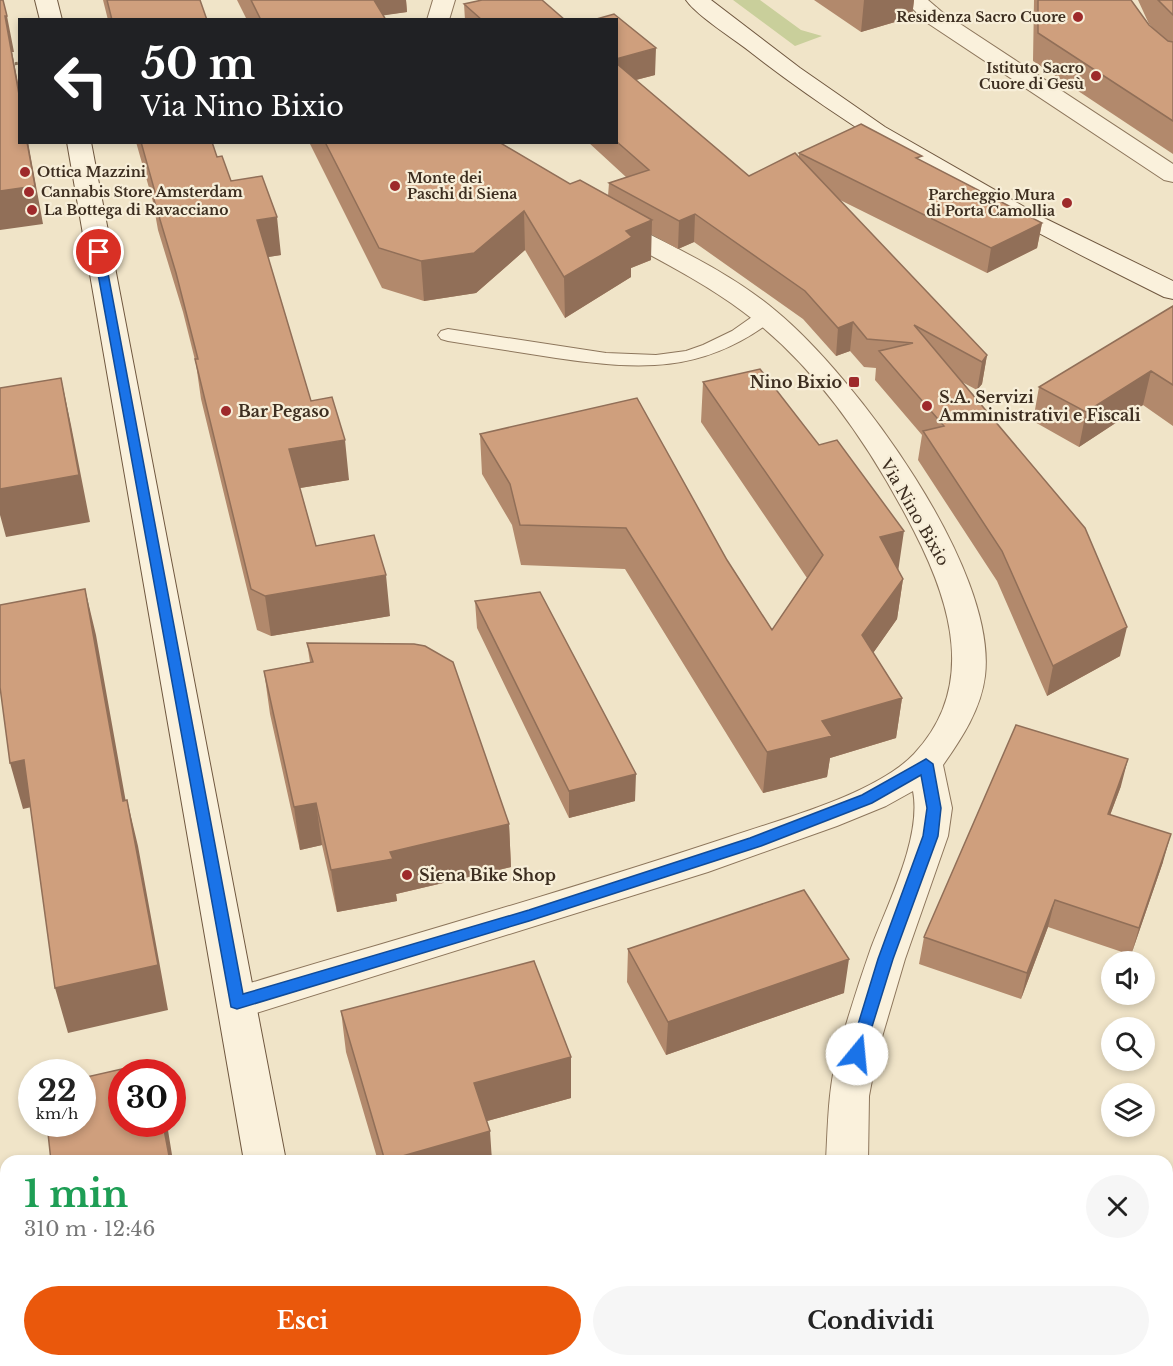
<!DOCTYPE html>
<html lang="it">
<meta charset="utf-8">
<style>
body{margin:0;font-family:"Libre Baskerville",serif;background:#f6f6f6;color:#222;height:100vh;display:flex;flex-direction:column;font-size:22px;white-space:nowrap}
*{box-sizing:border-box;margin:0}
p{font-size:20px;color:#767676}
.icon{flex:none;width:33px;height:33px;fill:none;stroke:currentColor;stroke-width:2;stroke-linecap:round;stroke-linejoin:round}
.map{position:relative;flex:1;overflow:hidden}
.panel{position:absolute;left:0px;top:1155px;width:1173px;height:212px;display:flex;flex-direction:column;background:#fff;border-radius:18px 18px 0 0;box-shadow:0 3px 9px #0003}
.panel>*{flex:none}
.hud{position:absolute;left:18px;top:18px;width:600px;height:126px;border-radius:0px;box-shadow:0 3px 9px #0003;background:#202124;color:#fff;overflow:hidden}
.tools{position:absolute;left:1101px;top:951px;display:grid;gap:12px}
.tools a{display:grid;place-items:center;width:54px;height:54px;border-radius:50%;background:#fff;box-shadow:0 3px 9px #0003;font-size:30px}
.speed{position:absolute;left:18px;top:1059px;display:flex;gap:12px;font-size:30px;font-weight:700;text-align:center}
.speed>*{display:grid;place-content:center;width:78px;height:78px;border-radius:50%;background:#fff;box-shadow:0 3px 9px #0003;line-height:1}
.speed small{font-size:15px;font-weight:400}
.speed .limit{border:9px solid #d22;background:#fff;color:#111}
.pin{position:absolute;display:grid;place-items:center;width:51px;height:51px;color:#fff;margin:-26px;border:3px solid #fff;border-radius:50%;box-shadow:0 2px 6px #0007}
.me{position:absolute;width:66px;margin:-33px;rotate:17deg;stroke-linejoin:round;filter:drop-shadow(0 0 4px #0008)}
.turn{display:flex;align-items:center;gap:21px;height:126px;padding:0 24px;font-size:27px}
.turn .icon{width:78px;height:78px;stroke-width:2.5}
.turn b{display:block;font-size:42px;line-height:51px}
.round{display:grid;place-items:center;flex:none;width:63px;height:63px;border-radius:32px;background:#f6f6f6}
.summary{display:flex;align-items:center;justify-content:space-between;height:102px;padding:0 24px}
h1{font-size:36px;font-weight:700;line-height:45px;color:#1e9e55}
.action{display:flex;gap:12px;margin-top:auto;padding:12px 24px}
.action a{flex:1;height:69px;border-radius:36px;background:#ea580c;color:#fff;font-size:24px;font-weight:700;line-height:69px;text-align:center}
.action a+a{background:#f6f6f6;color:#222}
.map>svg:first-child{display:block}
</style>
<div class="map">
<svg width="1173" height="1366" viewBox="0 0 1173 1366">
<rect width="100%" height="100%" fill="#f0e4c8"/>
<path fill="#c9cf9b" d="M733,0h27l41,30 21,6 -27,10z
M1173,1224v142h-60l3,-5 51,-1v-116z"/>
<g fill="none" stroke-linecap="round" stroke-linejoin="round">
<defs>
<path id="lane" d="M766,310l7,2 3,4 -3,4c-71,54 -133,50 -217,38 -36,-6 -72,-11 -108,-17l-7,-2 -3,-4 3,-4 7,-2 158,24 50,2 30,-4 17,-6 29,-14 27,-19z"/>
<path id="street" d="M433,0h22l-6,20h-22z
M904,0h24l14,12 231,152v18l-9,-2 -238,-158z
M611,216l9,3c53,28 110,53 156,92 79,65 222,258 209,365 -4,33 -23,62 -42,89l9,43 -4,28 -43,123 -28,95 -8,42 -1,65h-42c2,-37 2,-73 12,-109 10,-35 21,-70 33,-104 17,-45 51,-111 42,-157l-27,15 -49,20 -129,46 -471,147 -14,-5 -5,-11 5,-11 14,-5c164,-49 329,-96 492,-150 53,-18 147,-43 185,-83 63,-67 37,-151 0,-223 -42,-82 -97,-165 -172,-220 -43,-32 -93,-56 -140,-82l-4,-5 4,-5z
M862,1360h44l2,6h-44z"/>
<path id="secondary" d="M35,0h22l5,20h-22z
M686,0h25l89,68 85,59 157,90 131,64v18l-9,-2c-145,-72 -283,-144 -411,-243 -17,-14 -55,-37 -67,-54z
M67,142h24l195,1019h-42z
M278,1360h44l1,6h-44z"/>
</defs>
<use href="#lane" stroke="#8d765c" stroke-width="2"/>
<use href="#street" stroke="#8d765c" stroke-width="2"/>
<use href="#secondary" stroke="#6f573f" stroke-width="2"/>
<path stroke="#8d765c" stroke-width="3" stroke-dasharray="3 2" stroke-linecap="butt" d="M0,66l20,-3"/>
<use href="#lane" fill="#faf1dc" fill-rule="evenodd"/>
<use href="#street" fill="#faf1dc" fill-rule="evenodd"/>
<use href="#secondary" fill="#faf1dc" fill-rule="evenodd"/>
</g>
<path fill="#b2896c" d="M103,0h97l7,20h-99z
M237,0h169l1,12 -24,3 3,5h-139z
M814,0h100l-2,17 -51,15z
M1034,0h97l18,25 7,6 -7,-7 -11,-24h35v154l-140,-93z
M464,4l101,16h-100z
M616,20l39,55 -19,5 113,96 50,-18v-5l123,8 120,62 -5,25 -50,25 -149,-74 149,156 -5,29 -5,6 -15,-8 158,274 -73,40 -50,-115 -79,-121 4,-25 -47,-55 1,-12 -12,-1 -14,-16 -14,5 -33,-37 -109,-77 -16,7 -27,-15v26l-20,8v9l-66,41 -40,-68 -49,43 -52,8 -42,-13 -73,-146h190l71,42 38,12 1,-13 17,-6 -38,-35h28z
M136,142h76l5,15 14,24 50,74 -13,2 43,144 38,79 -49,8 16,58 74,70 -119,20 -14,-6 -56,-231 -5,-35 -13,-52 -25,-82 -5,-28z
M1173,306v120l-30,-21 -64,42 -46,-26 6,-34z
M703,382l195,188 5,9 -6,40 -24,34 29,45 -6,40 -66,20 -3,19 -64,16 -138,-224 -104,-4 -9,-40 -30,-51 -2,-40 247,126 45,70 35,-52 -106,-156z
M475,601l160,200 -66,17 -92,-190z
M307,643l202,181 2,43 -115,27 1,7 -60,11 -15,-67 -22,5 -30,-136 -6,-43 46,-9z
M1121,786l-11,29 53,47 -32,93 -83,-28 -27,72 -102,-35 5,-27z
M628,949l216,44 -178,62 -39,-73z
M341,1011l230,46v41l-84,23 5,40h-114l-32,-109z
M401,1360h174l2,6h-175z"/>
<path fill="#916f58" d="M365,0h41l1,12 -41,6z
M864,0h50l-2,17 -51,15z
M5,16h2l7,36h-2l8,41v7z
M656,48l-1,27 -39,10v-26z
M27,142h1l15,82 -43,6v-39z
M524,211l1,39 -49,43 -52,8 -3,-40z
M695,214l-1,28 -16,7 1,-28z
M277,217l4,38 -19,3 -5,-38z
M652,220l-1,40 -20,8v9l-66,41 -1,-41 62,-46z
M1042,223l-5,25 -50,25 4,-25z
M853,322l-3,29 -14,5 2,-28z
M987,355l-5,29 -5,6 5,-28z
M1151,371l-8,34 -64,42 7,-35z
M61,378l10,47 19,97 -84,15 -6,-22v-26z
M345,440l4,40 -55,9 -5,-40z
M904,531l-6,41 -18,-35z
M386,575l4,41 -119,20 -6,-40z
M903,579l-6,40 -40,57 5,-41z
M85,589l11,46 38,212 -11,-46z
M1127,627l-7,29 -73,40 6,-30z
M902,698l-6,40 -66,20 -3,19 -64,16 4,-41 55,-31z
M1128,759l-7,27 -21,56 8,-28z
M24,760l12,46 -13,3 -13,-46z
M636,774l-1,27 -66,17v-27z
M127,800l11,46 30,164 -100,23 -13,-45z
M316,803l6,42 -22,5 -6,-43z
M509,824l2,43 -115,27 1,7 -60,11 -6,-42 59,-18z
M1171,834l-8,28 -32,93 8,-27z
M1055,900l-7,27 -27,72 6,-26z
M849,959l-5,34 -178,62 2,-33z
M571,1057v41l-95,26 -2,-41z
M163,1124h4l6,37h-3z
M490,1131l2,30h-107z
M174,1360h32l1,6h-55z"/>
<path fill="#cf9f7d" stroke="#916f58" stroke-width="1.5" d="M0,0h3l4,16h-2l15,84v42h7l8,44 -35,5z
M107,0h93l7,20h-95z
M251,0h123l12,20h-125z
M482,0h60l23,20h-83l-18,-16z
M1038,0h93l18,25 19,16 5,1v79l-135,-88z
M1158,0h15v15z
M614,14l42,34 -40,11v-39h-23z
M616,63l133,113 46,-23 192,202 -5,7 -68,-37 171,203 42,99 -74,39 -51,-115 -79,-120 21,-5 -65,-75 34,-8 -46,-4 -14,-17 -15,6 -33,-37 -110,-77 -16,7 -70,-38 40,-13 -33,-29z
M861,124l61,32 -6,2 126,65 -51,25 -192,-95z
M141,142h71l5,15 5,-1 9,25 31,-5 15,41 -20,3 54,181 21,-4 13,43 -56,9 27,97 58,-11 12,40 -121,21 -14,-7 -56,-230h3l-22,-86 -24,-80 3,-1z
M325,142h174l71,42 10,-4 72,40 -26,11 6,6 -68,40 -40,-66 -50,42 -53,8 -42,-13z
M1173,306v79l-22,-14 -65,41 -47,-25z
M760,369l59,76 18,-5 67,91 -24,6 23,42 -41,56 40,63 -80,23 10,15 -65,16 -141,-224 -106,-3 -10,-41 -30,-50 157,-36 90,162 45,70 51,-75 -120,-173z
M61,378l18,97 -79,14v-101z
M85,589l38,212 4,-1 31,165 -103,23 -31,-228 -14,3 -10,-76v-82z
M540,592l96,182 -67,17 -94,-190z
M307,643l107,1 11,2 28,16 56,162 -119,28 3,7 -62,11 -15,-67 -22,4 -30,-136 49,-9z
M1016,725l112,34 -20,55 63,20 -32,94 -84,-28 -28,73 -103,-36z
M804,890l45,69 -181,63 -40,-73z
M534,961l37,96 -97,26 16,48 -105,30 -44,-150z
M153,1062l2,10h-33v52h41l7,37h-119l-4,-37h35v-46z
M74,1360h100l-22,6h-78z
M405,1360h170l2,6h-171z"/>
<path fill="#1a73e8" stroke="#114b97" stroke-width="1.5" d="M95,249h8l1,3 139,742 286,-84 221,-72 112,-43 64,-36 7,5 8,44 -3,28 -45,123 -31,100 -5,2 -6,-2 -2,-5 29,-95 45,-123 4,-28 -6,-33 -49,28 -111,43 -232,75 -292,88 -6,-2 -137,-755z"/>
<g fill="#9e2a2b" stroke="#f7eed8" stroke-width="2">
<circle cx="1078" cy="17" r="6"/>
<circle cx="1096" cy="76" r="6"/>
<circle cx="25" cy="172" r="6"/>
<circle cx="395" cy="186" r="6"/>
<circle cx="29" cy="192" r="6"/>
<circle cx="1067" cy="203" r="6"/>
<circle cx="32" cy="210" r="6"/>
<rect x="848" y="376" width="12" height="12" rx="3"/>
<circle cx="927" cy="406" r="6"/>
<circle cx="226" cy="411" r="6"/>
<circle cx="407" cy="875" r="6"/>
</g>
<g text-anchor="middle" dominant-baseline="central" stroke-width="4.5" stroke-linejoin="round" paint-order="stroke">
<g font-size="14" font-weight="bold" fill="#3d2e20" stroke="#f7eed8" text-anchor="start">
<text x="1066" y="17" text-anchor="end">Residenza Sacro Cuore</text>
<text x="1084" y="68" text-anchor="end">Istituto Sacro<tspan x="1084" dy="16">Cuore di Gesù</tspan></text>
<text x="37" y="172">Ottica Mazzini</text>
<text x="407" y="178">Monte dei<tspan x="407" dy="16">Paschi di Siena</tspan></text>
<text x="41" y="192">Cannabis Store Amsterdam</text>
<text x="1055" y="195" text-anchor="end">Parcheggio Mura<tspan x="1055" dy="16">di Porta Camollia</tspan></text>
<text x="44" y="210">La Bottega di Ravacciano</text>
</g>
<g font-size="16" font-weight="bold" fill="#3d2e20" stroke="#f7eed8" text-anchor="start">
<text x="842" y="382" text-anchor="end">Nino Bixio</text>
<text x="939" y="397">S.A. Servizi<tspan x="939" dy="18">Amministrativi e Fiscali</tspan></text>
<text x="238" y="411">Bar Pegaso</text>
<text x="419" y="875">Siena Bike Shop</text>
</g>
<g font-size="16" fill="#3d2e20" stroke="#f7eed8">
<text transform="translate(915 512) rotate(60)">Via Nino Bixio</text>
</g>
</g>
</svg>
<div class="tools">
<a><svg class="icon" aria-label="sound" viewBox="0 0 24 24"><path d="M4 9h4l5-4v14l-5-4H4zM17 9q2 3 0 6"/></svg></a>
<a><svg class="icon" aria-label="search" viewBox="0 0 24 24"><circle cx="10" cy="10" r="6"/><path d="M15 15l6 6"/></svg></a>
<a><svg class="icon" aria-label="layers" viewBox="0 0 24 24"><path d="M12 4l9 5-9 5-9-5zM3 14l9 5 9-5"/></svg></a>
</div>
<div class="speed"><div>22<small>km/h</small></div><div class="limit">30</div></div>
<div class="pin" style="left:99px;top:252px;background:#d93025"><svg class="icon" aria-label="arrive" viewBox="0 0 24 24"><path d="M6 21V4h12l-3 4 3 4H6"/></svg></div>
<svg class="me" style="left:857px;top:1054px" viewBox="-20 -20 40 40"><circle r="19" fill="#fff"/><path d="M0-13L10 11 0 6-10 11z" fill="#1a73e8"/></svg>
<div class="hud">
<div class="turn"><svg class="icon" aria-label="left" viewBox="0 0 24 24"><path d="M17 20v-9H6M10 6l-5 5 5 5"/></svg><div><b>50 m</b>Via Nino Bixio</div></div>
</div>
<section class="panel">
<div class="summary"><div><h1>1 min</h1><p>310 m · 12:46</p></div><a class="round"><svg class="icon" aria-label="close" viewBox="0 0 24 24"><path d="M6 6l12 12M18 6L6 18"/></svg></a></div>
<div class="action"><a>Esci</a><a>Condividi</a></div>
</section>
</div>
